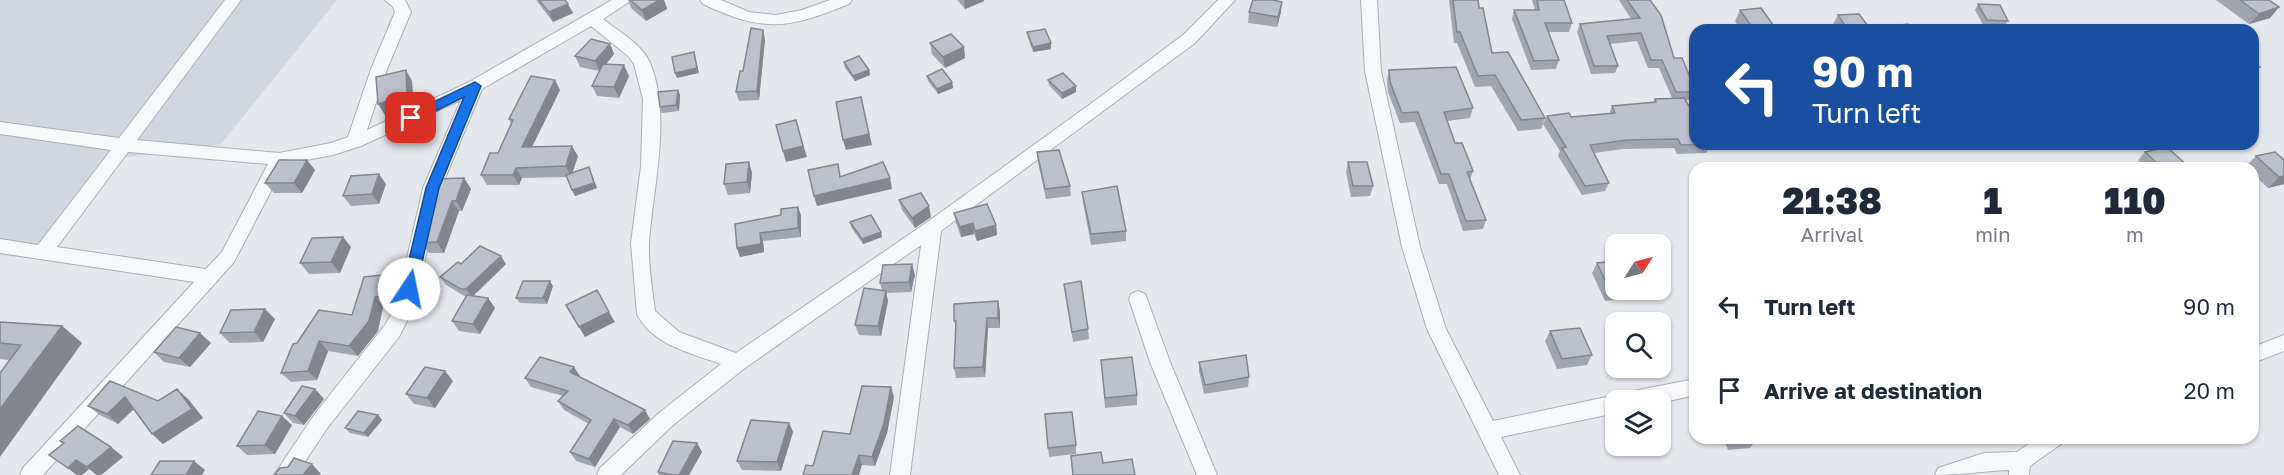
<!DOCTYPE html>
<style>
body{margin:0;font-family:"Golos Text",sans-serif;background:#f2f2f3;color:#1f2937;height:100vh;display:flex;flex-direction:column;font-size:22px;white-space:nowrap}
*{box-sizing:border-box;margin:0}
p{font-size:20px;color:#747a83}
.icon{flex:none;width:33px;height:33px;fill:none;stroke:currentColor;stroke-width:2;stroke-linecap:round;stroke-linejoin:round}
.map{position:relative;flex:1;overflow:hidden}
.sheet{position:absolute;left:1689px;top:162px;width:570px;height:282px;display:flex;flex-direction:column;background:#fff;border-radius:18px;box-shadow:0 2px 4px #0004}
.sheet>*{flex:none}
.hud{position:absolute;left:1689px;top:24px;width:570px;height:126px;border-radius:18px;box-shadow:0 2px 4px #0004;background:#1a4fa0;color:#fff;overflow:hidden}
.needle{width:39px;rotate:54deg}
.fabs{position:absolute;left:1605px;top:234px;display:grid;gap:12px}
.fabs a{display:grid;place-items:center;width:66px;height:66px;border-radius:12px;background:#fff;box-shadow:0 2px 4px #0004;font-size:30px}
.pin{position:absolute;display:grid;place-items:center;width:51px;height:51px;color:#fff;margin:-26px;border-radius:12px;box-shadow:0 3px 9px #0006}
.me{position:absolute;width:66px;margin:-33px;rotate:11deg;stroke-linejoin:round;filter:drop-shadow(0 0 4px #0008)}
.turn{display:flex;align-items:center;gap:21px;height:126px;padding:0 24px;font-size:27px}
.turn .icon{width:78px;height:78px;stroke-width:2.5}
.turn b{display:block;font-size:42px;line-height:51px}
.eta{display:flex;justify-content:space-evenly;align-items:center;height:102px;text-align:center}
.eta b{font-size:36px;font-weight:800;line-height:42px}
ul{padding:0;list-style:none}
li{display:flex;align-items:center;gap:18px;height:84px;padding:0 24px}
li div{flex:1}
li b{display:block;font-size:22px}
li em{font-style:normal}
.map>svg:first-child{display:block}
</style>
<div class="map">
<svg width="2284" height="475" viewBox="0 0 2284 475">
<rect width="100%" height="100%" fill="#e4e7ec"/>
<path fill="#d2d6de" d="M0,0h337l-116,144 -99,14 -77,102 -45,-5z"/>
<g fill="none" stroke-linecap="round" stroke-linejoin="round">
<defs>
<path id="minor" d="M225,0h16l-104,140 142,13 52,-10 17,-6 23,-68 24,-57 -2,-5 -8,-7h20l6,12 -24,57 -20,61 102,-48 143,-82h20l-29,19c15,12 39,25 47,44 22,52 3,124 -1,179 -1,22 3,46 6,69l24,21 57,21 190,-130 174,-126 83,-62 35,-35h17l-40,43 -254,188 -31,244h-20l31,-230 -176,123 -72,57 -52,50h-24l3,-7 59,-55 62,-49c-30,-11 -69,-19 -84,-50l-6,-71 10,-77 2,-67 -9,-35 -6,-8 -37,-30 -109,63 -41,99 -27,119 -15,30 -71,90 -32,48h-22l40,-60 71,-90 11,-19 27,-118 38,-88 -100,46 -28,9 -48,9 -51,98 -191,213h-23l3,-7 171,-186 -194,-29v-14l38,6 73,-95 -111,-16v-12l119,16zM128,152l140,12 -46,88 -16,17 -149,-22z
M700,0h21l28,12 27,3 26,-5 28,-10h22l-3,4c-61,25 -85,29 -146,0z
M1361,0h16l4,71 39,176 26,82 47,92 123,-26 8,4 2,-5 7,-3 62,-12v16l-35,8v-3h-44v13l-115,24 19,38h-21l-72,-146 -25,-82 -37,-176z
M1138,291l7,3 2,5 23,63 47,113h-20l-47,-113 -21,-63 2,-5z
M2284,335v16l-31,12v-16z
M2037,438h27l-3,6 -31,22 -1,9h-20v-5c-25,1 -49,5 -74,5l3,-7 46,-15 33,-1z"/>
</defs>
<use href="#minor" stroke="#a9aeb7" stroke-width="2"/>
<use href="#minor" fill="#f7f8fa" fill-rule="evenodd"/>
</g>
<path fill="#a1a5ae" d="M536,0h29l8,13 -20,9z
M628,0h36l3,9 -21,12 -15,-13z
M957,0h27v1l-19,8z
M1449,0h29l14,53 53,65 -4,11 -23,2 -27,-45 -16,1 -18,-44h-3z
M1532,0h32l8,23 -3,9h-21l11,28 -3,9 -25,1 -19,-51 2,-9h21z
M1619,0h31l24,58 21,31v5l-2,6h-7l25,44 -5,9 -29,1 -3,-6 -51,1 -29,4 15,30 -4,8 -23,4 -24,-39 2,-5 -17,-27 4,-8 24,1 38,-3 3,-8 41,-3 2,-4 17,-1 -13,-30h-11l-11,-27 -27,3 8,22 -3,7 -24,1 -14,-42 3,-8 51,-5z
M2216,0h53l10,7 -9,11 -21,6z
M1978,4l30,17 -4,5 -21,-1 -8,-15z
M1740,10l36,19 -1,1h-34l-6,-9z
M1249,12h32l-4,15 -29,-4z
M1838,15l32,14 43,1h-76l-4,-6z
M1027,32l24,11v6l-18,3 -5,-14z
M765,39l-6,61 -20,1 -3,-9 7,-21z
M930,43l35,15 -20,10 -13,-14z
M610,44l4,10 -8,10 23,12 -10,22 -22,-2 -5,-10 7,-15 -19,-4 -5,-11z
M844,62l25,8 1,5 -15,6 -10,-13z
M1389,70l84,38 -3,10 -23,3 8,22 18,28 -3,9 16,40 -3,9 -20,2 -16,-47h-8l-24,-62 -15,1 -12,-31 -1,-12z
M927,76l25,6 1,6 -15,6 -10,-13z
M1048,80l28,12 -14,7 -13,-14z
M560,90l-28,57 46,9 -6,17h19l6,15 -22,8 -8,-19 -45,1 -3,7h-32l-6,-10 17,-22 13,-29 -2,-5z
M678,90l2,5 -1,16 -17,2 -2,-6z
M1037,152l33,34 1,10 -25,3 -8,-37z
M2145,152l45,16h-43l-9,-8z
M2256,156l28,4v24l-16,4 -15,-14v-6h-7l-1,-1z
M749,162l3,11 -2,20 -22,2 -4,-11z
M1348,162l25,24 -3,10 -19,1 -5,-25z
M315,170l-13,23h-28l-9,-10z
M464,178l7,11 -9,22h-3l-15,42h-15l-8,-10z
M386,184l-7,20 -28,2 -8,-10z
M1082,192l44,39v10l-35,4 -8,-43z
M899,200l32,17 -16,11 -13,-18z
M954,213l42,12 1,10 -20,6 -3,-7 -13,3 -5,-14z
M781,215h20v22l-38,4 1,11 -24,5 -3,-9z
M850,222l31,10 1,5 -19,7 -12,-17z
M351,247l-11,26 -31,1 -9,-11z
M1597,263l19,27h19l-4,8 -26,3 -13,-28z
M461,264h45l-33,32 15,2 7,10 -15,26 -21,-3 -7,-10 14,-24 -20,-12 -6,-8z
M915,275l-4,17 -25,1 2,8 -7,35 -22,-1 -4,-10 27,-35 -2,-7z
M364,277l35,7 -6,22 -10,1 -5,24 -20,25 -30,-5 -11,29 -26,2 -10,-9 16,-30 55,-28z
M1064,284l24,45 1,10 -16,3z
M553,286l-6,18 -27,-1 -4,-5z
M1000,311v17h-12l-3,49 -29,1 -2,-10 2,-39 -2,-8z
M275,319l-12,23 -33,1 -10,-10z
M0,322l62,4 20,17 -72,17 -10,-1z
M1550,331l42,24 -5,10 -30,4 -12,-28z
M211,343l-21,24 -26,-5 -10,-10z
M1101,360l36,35v10l-32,3z
M1199,362l50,15 -1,10 -44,7 -5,-23z
M580,376l-1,1 71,42 -17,15 -13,-7 -25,40 -19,-6 -6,-9 19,-28 -25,-14 -6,-9 5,-5 -32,-9 -6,-9z
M453,381l-18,27 -21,-4 -8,-10z
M315,389l9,10 -20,26 -11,-2 -9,-10z
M894,397l-7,36 -12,33 -13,-1 -49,1z
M188,399l15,19 -40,26 -29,-35 -16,15 -18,-9 -12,-9z
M1045,414l31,31v9l-27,3z
M378,415l4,5 -14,17 -18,-4 -5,-5z
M789,423l4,9 -12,39 -39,-1 -5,-9z
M292,425l-17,29 -28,1 -10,-9z
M1723,438h33l1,1 -7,9 -22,2z
M697,443l5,9 -13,23h-30l-1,-3z
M111,447l12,10 -22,18h-4l-8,-6 -7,6h-5l-28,-20z"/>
<path fill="#83868d" d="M660,0h4l3,9 -21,12 -4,-11z
M964,0h20v1l-19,8z
M1282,2l-1,10 -4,15 1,-10z
M568,4l5,9 -20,9 -4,-10z
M2279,7l-9,11 -21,6 10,-10z
M763,30l2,9 -6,61 -2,-9z
M1051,43v6l-18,3v-5z
M610,44l4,10 -14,18 -5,-11z
M964,47l1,11 -20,10 -2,-11z
M694,52l5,21 -22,5 -2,-5z
M624,65l5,11 -10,22 -5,-11z
M2260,67l-7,7v-6z
M406,70l6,11 2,24 -29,10 -7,-11z
M869,70l1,5 -15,6 -2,-5z
M555,80l5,10 -33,67 -5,-10z
M952,82l1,6 -15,6 -1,-5z
M1076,86v6l-14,7v-6z
M678,90l2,5 -1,16 -3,-6z
M861,97l11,48 -26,5 -3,-10z
M799,131l8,26 -21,5 -3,-11z
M572,146l6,10 -7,21 -5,-11z
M307,160l8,10 -13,23 -8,-10z
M749,162l3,11 -2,20 -3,-11z
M589,167l8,21 -22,8 -3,-6z
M516,168l6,10 -3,7 -6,-10z
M379,174l7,10 -7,20 -7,-10z
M2284,176v8l-16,4 11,-11z
M464,178l7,11 -9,22 -6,-10z
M890,178l2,11 -75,17 -3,-10z
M452,201l7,10 -15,42 -7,-11z
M929,206l2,11 -16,11 -3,-10z
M798,207l3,8v22l-3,-9z
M973,223l1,11 -13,3 -1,-10z
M996,225l1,10 -20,6 -2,-10z
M881,232l1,5 -19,7 -1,-5z
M760,233l3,8 1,11 -24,5 -3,-9z
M343,237l8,10 -11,26 -9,-11z
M501,256l5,8 -34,33 -6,-8z
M912,264l3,11 -4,17 -2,-10z
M391,274l8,10 -6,22 -8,-10z
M550,281l3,5 -6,18 -4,-6z
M886,291l2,10 -7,35 -3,-10z
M375,297l8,10 -5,24 -20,25 -9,-10z
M488,298l7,10 -15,26 -7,-10z
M998,301l2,10v17l-2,-10z
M265,309l10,10 -12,23 -9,-10z
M609,312l6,10 -30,15 -6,-10z
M987,318l1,10 -3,49 -2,-10z
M62,326l20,17 -82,114v-48z
M200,333l11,10 -21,24 -11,-9z
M319,341l9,10 -11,29 -9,-9z
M574,367l6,9 -4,5 -6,-9z
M445,371l8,10 -18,27 -8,-10z
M891,387l3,10 -7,36 -12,33 -3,-9z
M177,389l11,10 15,19 -40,26 -11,-10z
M315,389l9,10 -20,26 -9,-9z
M125,397l11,10 -18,17 -11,-10z
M645,410l5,9 -17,15 -5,-9z
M378,415l4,5 -14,17 -4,-4z
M282,416l10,9 -17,29 -10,-9z
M614,419l6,8 -25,40 -6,-8z
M789,423l4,9 -12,39 -4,-9z
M697,443l5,9 -13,23h-10z
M111,447l12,10 -22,18h-4l-10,-8z
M859,455l3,10 -3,10h-7z
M76,460l13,9 -7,6h-5l-9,-7z
M194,461l11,9 -3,5h-16z
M312,464l9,10 -1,1h-17z"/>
<path fill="#bbc0ca" stroke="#83868d" stroke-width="1.5" d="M539,0h26l3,4 -19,8z
M630,0h30l-18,10z
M1253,0h20l9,2 -4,15 -29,-5z
M1453,0h25l1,8h4l9,45 16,-1 37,66 -24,2 -26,-45 -17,1 -18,-44h-3z
M1537,0h27l8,23h-27l14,37 -25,1 -20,-51h25z
M1627,0h23l11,15 13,43h8l13,31v3h-19l-14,-32h-11l-10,-27 -34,3 11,30h-24l-14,-42 60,-6z
M2240,0h29l10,7 -20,7z
M1978,4l22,1 8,16 -21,-1z
M1761,8l15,21 -22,1 -14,-20z
M1859,14l11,15 38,-5 5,6h-65l-10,-15z
M751,28l12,2 -6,61 -21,1 4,-21h3z
M1045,29l6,14 -18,4 -6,-15z
M951,34l13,13 -21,10 -13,-14z
M591,39l19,5 -15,17 -20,-5z
M694,52l3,16 -22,5 -3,-16z
M859,56l10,14 -16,6 -9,-14z
M2253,61l7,6 -7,1z
M603,64l21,1 -10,22 -22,-1z
M1456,67l17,41 -29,4 11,31h7l11,28 -6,1 19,48 -20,1 -17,-47h-8l-23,-62 -16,1 -12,-31 -1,-12z
M942,69l10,13 -15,7 -10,-13z
M406,70l1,25 -29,9 -2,-27z
M1063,73l13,13 -14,7 -14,-13z
M531,76l24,4 -33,67 50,-1 -6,20 -50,2 -3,7h-32l9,-22h8l15,-33 -4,-1z
M678,90l-2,15 -16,2 -2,-15z
M861,97l8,37 -26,6 -7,-38z
M1684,98l11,18v28h15l-29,1 -3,-6 -51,1 -37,5 19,38 -24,3 -23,-38 4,-1 -19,-31 22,-3 2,4 44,-4 -3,-7 44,-4 -1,-3z
M796,120l7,26 -20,5 -7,-26z
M2167,147l23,21h-28l-17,-16z
M1059,150l11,36 -25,3 -8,-37z
M2275,152l9,8v16l-5,1 -23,-21z
M279,160h28l-13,23h-29z
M749,162l-2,20 -23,2 2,-20z
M883,162l7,16 -76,18 -6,-26 30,-6 2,13z
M1348,162h19l6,24h-20z
M589,167l5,16 -22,7 -6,-15z
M379,174l-7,20 -29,2 8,-20z
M464,178l-8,23h-4l-15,41 -16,1 15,-64z
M1117,186l9,45 -35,3 -9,-42z
M921,193l8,13 -17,12 -13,-18z
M987,204l9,21 -21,6 -2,-8 -13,4 -6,-14z
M798,207v21l-38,5 1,11 -24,4 -2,-24 46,-9v-6z
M871,215l10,17 -19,7 -12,-17z
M343,237l-12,25 -31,1 12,-25z
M480,246l21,10 -35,33h-5l-21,-12 18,-15 3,2z
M1616,261v29h6l-12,1 -13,-28z
M912,264l-3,18 -29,1 3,-18z
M391,274l-6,22 -10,1 -6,24 -20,25 -30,-5 -11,30 -27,2 12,-29 4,-1 22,-33 33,5 12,-38z
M523,281h27l-7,17h-27z
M1081,281l7,48 -16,3 -8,-48z
M864,288l22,3 -8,35 -23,-1z
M597,290l12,22 -30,15 -13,-22z
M467,295l21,3 -15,26 -21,-3z
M998,301v17h-11l-4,49 -29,1 2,-47h-2v-17z
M265,309l-11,23 -34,1 11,-23z
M0,322l62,4 -62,83v-36l21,-28 -21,-2z
M176,327l24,6 -21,25 -25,-6z
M1580,328l12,27 -30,4 -12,-28z
M1246,355l3,22 -44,8 -6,-23z
M540,357l34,10 -4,5 75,38 -17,15 -14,-6 -25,40 -19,-7 21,-32 -33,-19 10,-10 -43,-13z
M1132,357l5,38 -32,3 -4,-38z
M425,367l20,4 -18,27 -21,-4z
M110,381l48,20 19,-12 15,20 -40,25 -27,-37 -18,17 -19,-8z
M302,386l13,3 -20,27 -11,-3z
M862,386l29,1 -7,36 -12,34 -13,-2 -7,20h-49l3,-10 7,1 10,-35 27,3z
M258,411l24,5 -17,29 -28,1z
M358,411l20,4 -14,18 -19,-5z
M1072,412l4,33 -28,3 -3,-34z
M751,420l38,3 -12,39 -40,-1z
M78,426l33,21 -24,20 -11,-7 -8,8 -19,-13 15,-12 -4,-2z
M1734,438h22l1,1 -22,1z
M673,441l24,2 -18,32h-6l-15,-3z
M1101,452l2,11 29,-4 3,16h-62l-2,-19z
M294,458l18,6 -9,11h-29l6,-7 8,-1z
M160,461h34l-8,14h-35z"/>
<path fill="#1a73e8" stroke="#114b97" stroke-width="1.5" d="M475,82l6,4 -42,102 -23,101 -2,4h-10l-2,-4 24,-101 38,-91 -49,24 -4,1 -7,-4 2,-3z"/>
</svg>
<div class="fabs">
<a><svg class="needle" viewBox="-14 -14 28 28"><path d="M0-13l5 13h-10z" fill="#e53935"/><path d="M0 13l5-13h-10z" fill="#747a83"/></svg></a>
<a><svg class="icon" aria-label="search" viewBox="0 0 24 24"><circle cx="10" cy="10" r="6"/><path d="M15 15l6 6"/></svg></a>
<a><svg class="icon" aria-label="layers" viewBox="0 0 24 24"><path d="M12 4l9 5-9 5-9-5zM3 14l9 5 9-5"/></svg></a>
</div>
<div class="pin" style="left:411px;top:118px;background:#d93025"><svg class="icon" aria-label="arrive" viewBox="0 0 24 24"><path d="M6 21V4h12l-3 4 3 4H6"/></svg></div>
<svg class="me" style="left:409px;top:289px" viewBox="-20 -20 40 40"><circle r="19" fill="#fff"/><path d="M0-13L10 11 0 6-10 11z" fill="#1a73e8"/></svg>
<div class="hud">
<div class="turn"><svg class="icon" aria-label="left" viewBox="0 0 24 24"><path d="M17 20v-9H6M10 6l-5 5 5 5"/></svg><div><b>90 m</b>Turn left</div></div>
</div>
<section class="sheet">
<div class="eta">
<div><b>21:38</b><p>Arrival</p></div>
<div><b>1</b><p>min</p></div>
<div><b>110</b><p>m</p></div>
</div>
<ul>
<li><svg class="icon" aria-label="left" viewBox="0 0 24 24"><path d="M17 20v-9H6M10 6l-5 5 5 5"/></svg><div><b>Turn left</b></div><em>90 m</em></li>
<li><svg class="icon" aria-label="arrive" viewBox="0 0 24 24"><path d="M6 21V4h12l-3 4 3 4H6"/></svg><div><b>Arrive at destination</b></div><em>20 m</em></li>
</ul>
</section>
</div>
